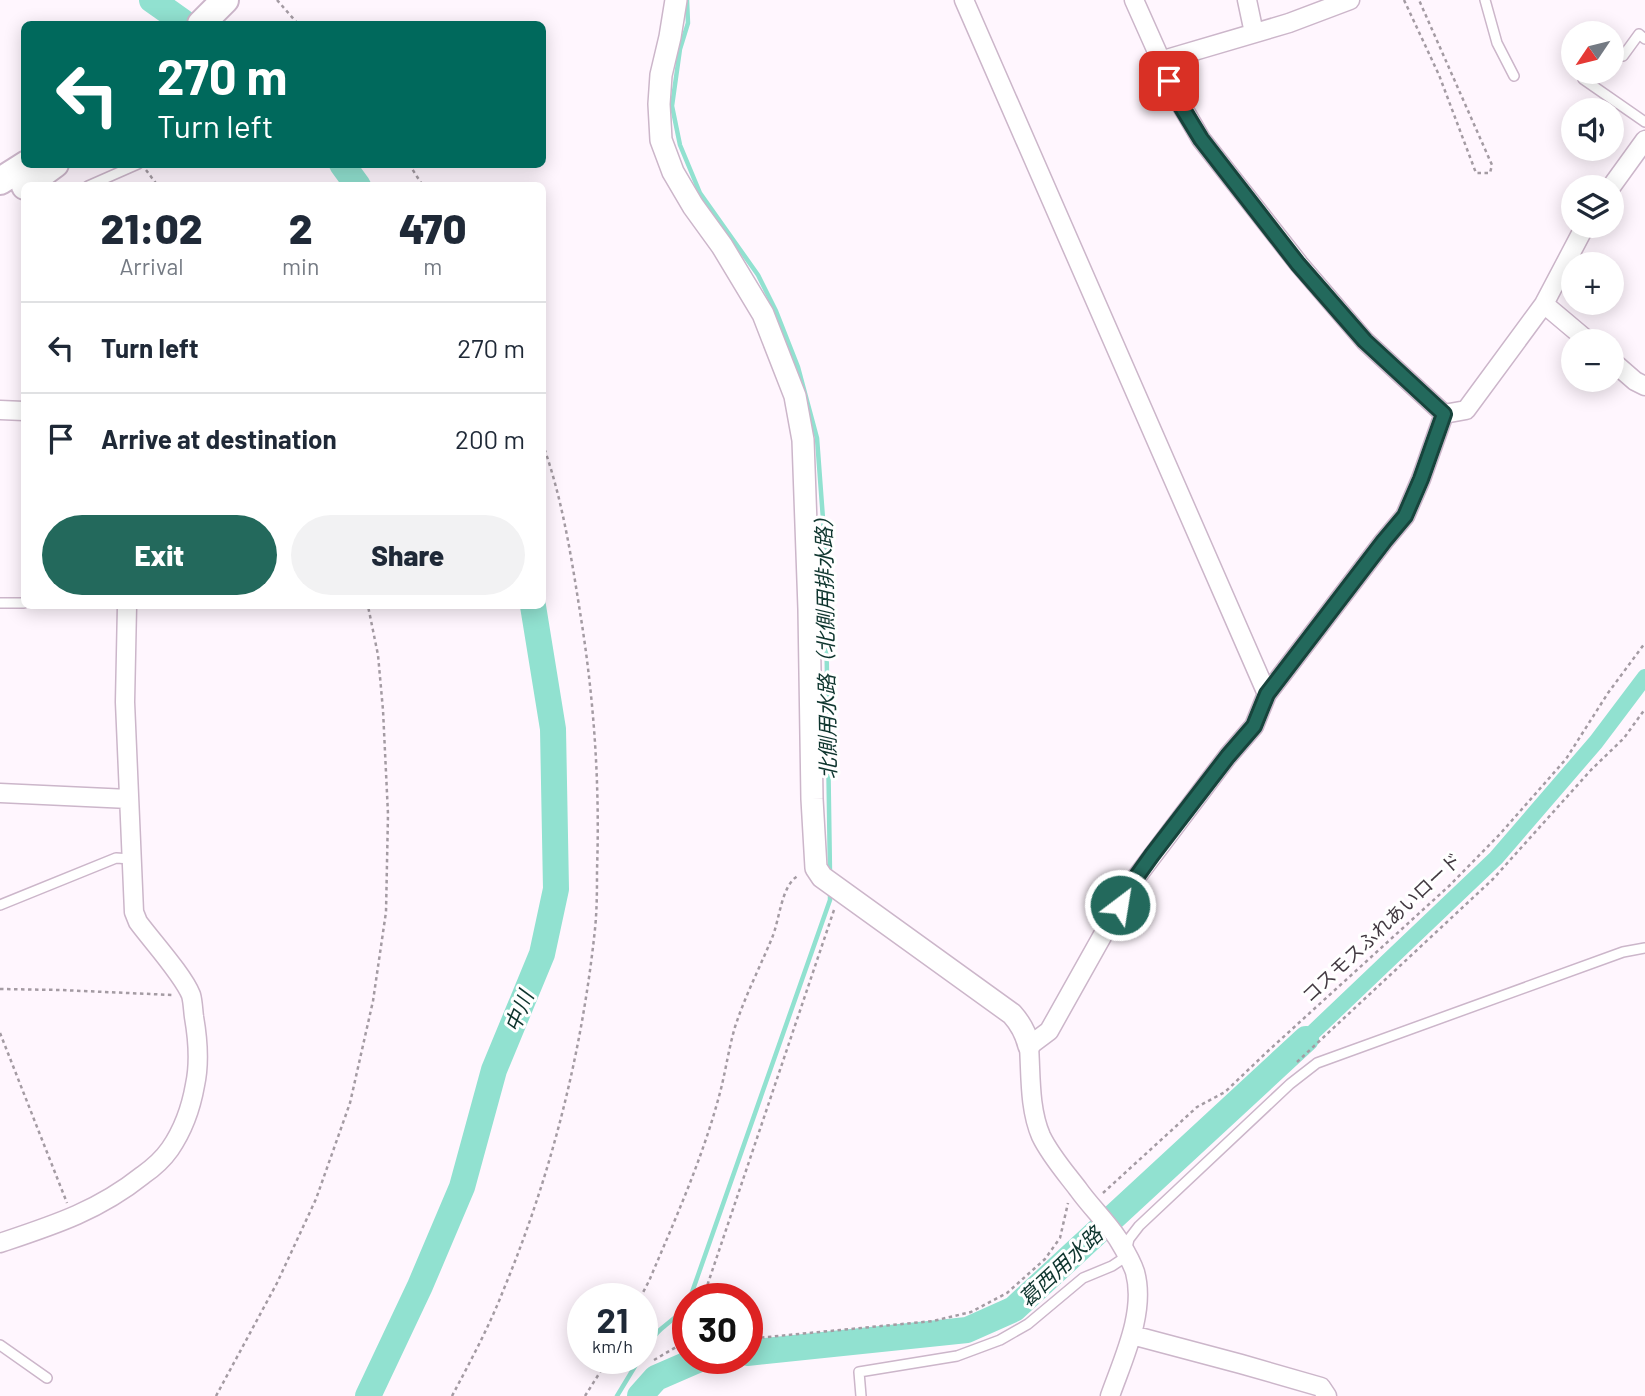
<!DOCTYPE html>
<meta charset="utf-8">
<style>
body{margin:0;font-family:Barlow,"Noto Sans JP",sans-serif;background:#f2f2f3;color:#1f2937;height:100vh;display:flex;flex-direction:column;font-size:26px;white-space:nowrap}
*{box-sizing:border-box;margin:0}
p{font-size:23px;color:#747a83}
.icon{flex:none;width:38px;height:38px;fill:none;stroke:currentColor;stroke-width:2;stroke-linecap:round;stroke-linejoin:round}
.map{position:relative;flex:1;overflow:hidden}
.drawer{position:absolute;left:21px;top:182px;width:525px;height:427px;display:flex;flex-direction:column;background:#fff;border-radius:10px;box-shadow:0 4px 18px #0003}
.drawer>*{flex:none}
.banner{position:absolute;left:21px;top:21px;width:525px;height:147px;border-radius:10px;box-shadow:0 4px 18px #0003;background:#00695c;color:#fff;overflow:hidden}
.needle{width:46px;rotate:235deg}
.fabs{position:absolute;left:1561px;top:21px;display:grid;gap:14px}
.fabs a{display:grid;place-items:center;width:63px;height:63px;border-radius:50%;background:#fff;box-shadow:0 4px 18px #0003;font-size:35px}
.speed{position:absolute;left:567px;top:1283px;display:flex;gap:14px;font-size:35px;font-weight:700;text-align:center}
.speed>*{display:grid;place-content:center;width:91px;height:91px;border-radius:50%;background:#fff;box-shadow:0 4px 18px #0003;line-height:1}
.speed small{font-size:18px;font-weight:400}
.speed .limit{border:10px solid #d22;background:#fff;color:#111}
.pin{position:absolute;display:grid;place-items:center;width:60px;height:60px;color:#fff;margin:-30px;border-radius:14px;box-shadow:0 4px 10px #0006}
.me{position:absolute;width:77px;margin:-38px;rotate:31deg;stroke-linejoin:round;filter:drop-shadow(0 0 5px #0008)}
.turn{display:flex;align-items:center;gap:24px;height:147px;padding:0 21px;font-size:32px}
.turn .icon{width:91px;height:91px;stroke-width:2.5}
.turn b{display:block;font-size:49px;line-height:60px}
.eta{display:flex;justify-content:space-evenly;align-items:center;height:119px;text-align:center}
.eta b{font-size:42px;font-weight:800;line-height:49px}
.button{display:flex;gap:14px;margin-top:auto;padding:14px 21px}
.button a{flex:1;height:80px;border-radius:42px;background:#23695c;color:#fff;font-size:28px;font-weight:800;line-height:80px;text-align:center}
.button a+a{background:#f2f2f3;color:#1f2937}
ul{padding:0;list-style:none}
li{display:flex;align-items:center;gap:21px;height:91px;padding:0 21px;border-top:2px solid #e0e1e3}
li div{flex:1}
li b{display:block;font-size:26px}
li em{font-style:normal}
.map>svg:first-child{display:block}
</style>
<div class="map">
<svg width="1645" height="1396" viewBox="0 0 1645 1396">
<rect width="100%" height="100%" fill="#fff6fe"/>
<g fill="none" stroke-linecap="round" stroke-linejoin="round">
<path stroke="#91e1d0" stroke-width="4.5" d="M687,0l1,23 -8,26 -8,57 8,39 20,48 58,82 18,36 22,56 19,71 8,108 5,327
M690,1298l140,-398v-7
M642,1354c6,-9 11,-18 19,-25 9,-8 19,-14 27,-25
M617,1396l23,-38"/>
<path stroke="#91e1d0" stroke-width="16" d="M1306,1039l190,-181 100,-116 49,-65"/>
<path stroke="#91e1d0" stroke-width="26" d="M152,0l34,24
M342,164l16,22
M747,1353l220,-23 47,-21 292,-270
M368,1396l52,-110 42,-99 32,-117 48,-116 14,-65 -3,-160 -20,-123
M640,1396l16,-18 46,-20"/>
<defs>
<path id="service" d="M1485,0l12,43 17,33
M1623,56l16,-22 6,5
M1583,79l62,43
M88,186l50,-22
M0,603h24
M0,905l116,-47 15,1
M0,1345l47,33
M861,1396l-2,-24 98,-16 43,-16 28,-16 55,-46 29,-12 9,-6 5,-8 3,-13 10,-13 151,-142 27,-21 306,-111 22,-4"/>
<path id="minor" d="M964,0l303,694
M1134,0l45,101 22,38 98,125 66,77 79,73
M1247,0l7,33
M1160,61l129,-38 61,-23
M1611,187l34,-47
M1544,304l44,37
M1612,361l23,20 10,5
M0,410l24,1
M1444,414l22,-4 78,-106 41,-78
M0,793l129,6
M0,1243c54,-18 98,-32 143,-68 10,-7 20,-16 27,-26 13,-19 21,-41 25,-64 5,-23 3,-45 -1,-68 -1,-7 -1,-15 -3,-22 -8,-20 -39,-54 -53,-73l-4,-10 -9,-210 2,-96
M1132,1335l109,29 80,23 6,9
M1110,1396c13,-37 36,-84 25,-124 -4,-12 -11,-23 -17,-33 -12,-18 -28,-33 -40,-50 -13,-17 -28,-34 -37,-53 -12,-28 -10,-61 -12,-90l20,-15 83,-148 96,-127 26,-30 13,-32 117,-153 21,-25 16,-37 23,-65"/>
<path id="tertiary" d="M676,0l-6,37 -9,38 -2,29 2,36 12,32 20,34 29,40 41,68 32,82 8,44 6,169 3,190 4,69 6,9 190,137c9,10 14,20 17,32"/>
<path id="primary" d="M201,24l24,-24
M0,181l27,-17
M25,186l30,-22"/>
</defs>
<use href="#service" stroke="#ccb6ca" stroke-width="12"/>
<use href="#minor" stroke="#ccb6ca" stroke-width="21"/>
<use href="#tertiary" stroke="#ccb6ca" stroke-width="24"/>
<use href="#primary" stroke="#ccb6ca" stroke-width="30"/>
<path stroke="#a49ba3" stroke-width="2.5" stroke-dasharray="3.5 3.5" stroke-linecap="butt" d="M277,0l21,24
M1404,0l35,75 37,98h14l2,-8 -73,-165
M409,164l14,22
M146,170l12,16
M0,989l61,1 111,5
M0,1033l67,170
M1297,1062l196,-183 98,-109 33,-32 21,-29
M1103,1193l94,-86 28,-15 43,-41 181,-165 51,-52 66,-75 42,-66 37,-50
M640,1298l9,-17c25,-59 52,-119 69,-181 7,-24 10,-49 17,-73 10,-31 25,-60 37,-89 8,-19 9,-53 27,-63
M703,1298l132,-391
M747,1339l186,-18 38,-9 36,-19 38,-34 15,-21 8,-35
M683,1343l5,-10
M654,1360l29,-17h5
M216,1396l61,-113 39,-84 34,-96 23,-102 13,-89 2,-98 -5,-104 -5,-55 -10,-49
M452,1396c18,-34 37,-69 51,-105 48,-115 79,-238 92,-362 2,-20 2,-39 2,-59 3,-86 -3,-172 -17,-258 -9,-57 -18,-115 -38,-170
M585,1396l24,-38"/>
<use href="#service" stroke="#fff" stroke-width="9"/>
<use href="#minor" stroke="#fff" stroke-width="18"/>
<use href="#tertiary" stroke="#fff" stroke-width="21"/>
<use href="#primary" stroke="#fff" stroke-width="26"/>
</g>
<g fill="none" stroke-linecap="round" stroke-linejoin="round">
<defs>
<path id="route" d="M1120,905l12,-22 20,-28 76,-99 26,-30 13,-32 117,-153 21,-25 16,-37 23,-65 -79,-73 -67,-77 -97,-125 -23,-38 -9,-20"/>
</defs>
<use href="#route" stroke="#17443c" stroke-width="18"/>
<use href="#route" stroke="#23695c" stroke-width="12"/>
</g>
<g text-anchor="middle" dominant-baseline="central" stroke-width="6" stroke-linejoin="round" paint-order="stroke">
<g font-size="19" fill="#423941" stroke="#fff">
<text transform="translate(1381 927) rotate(-43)">コスモスふれあいロード</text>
</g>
<g font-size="21" font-style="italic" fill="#0e352e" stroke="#fff">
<text transform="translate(825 643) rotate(-91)">北側用水路（北側用排水路）</text>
<text transform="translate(518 1011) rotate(-68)">中川</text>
<text transform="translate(1060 1266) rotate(-43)">葛西用水路</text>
</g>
</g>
</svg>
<div class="fabs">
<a><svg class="needle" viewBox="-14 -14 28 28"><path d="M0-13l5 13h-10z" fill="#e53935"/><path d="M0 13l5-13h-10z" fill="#747a83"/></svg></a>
<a><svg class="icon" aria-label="sound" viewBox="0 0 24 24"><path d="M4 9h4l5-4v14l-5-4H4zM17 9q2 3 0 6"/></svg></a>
<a><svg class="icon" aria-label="layers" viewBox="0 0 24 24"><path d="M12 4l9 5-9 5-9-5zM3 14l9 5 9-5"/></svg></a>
<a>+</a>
<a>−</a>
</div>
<div class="speed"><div>21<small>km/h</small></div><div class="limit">30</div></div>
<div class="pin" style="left:1169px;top:81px;background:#d93025"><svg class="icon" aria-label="arrive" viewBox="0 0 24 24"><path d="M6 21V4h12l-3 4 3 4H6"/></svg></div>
<svg class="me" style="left:1120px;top:905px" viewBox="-20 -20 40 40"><circle r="17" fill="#23695c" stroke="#fff" stroke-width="3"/><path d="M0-11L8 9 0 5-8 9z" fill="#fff"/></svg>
<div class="banner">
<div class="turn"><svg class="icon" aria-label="left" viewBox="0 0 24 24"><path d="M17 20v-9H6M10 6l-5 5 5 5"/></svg><div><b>270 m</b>Turn left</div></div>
</div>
<section class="drawer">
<div class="eta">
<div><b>21:02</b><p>Arrival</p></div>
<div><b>2</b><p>min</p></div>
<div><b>470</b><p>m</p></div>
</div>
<ul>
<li><svg class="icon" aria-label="left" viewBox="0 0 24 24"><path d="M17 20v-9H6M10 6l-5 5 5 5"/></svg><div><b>Turn left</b></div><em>270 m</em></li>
<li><svg class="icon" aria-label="arrive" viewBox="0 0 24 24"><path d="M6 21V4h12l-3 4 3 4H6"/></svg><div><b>Arrive at destination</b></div><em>200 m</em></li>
</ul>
<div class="button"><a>Exit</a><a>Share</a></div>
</section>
</div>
